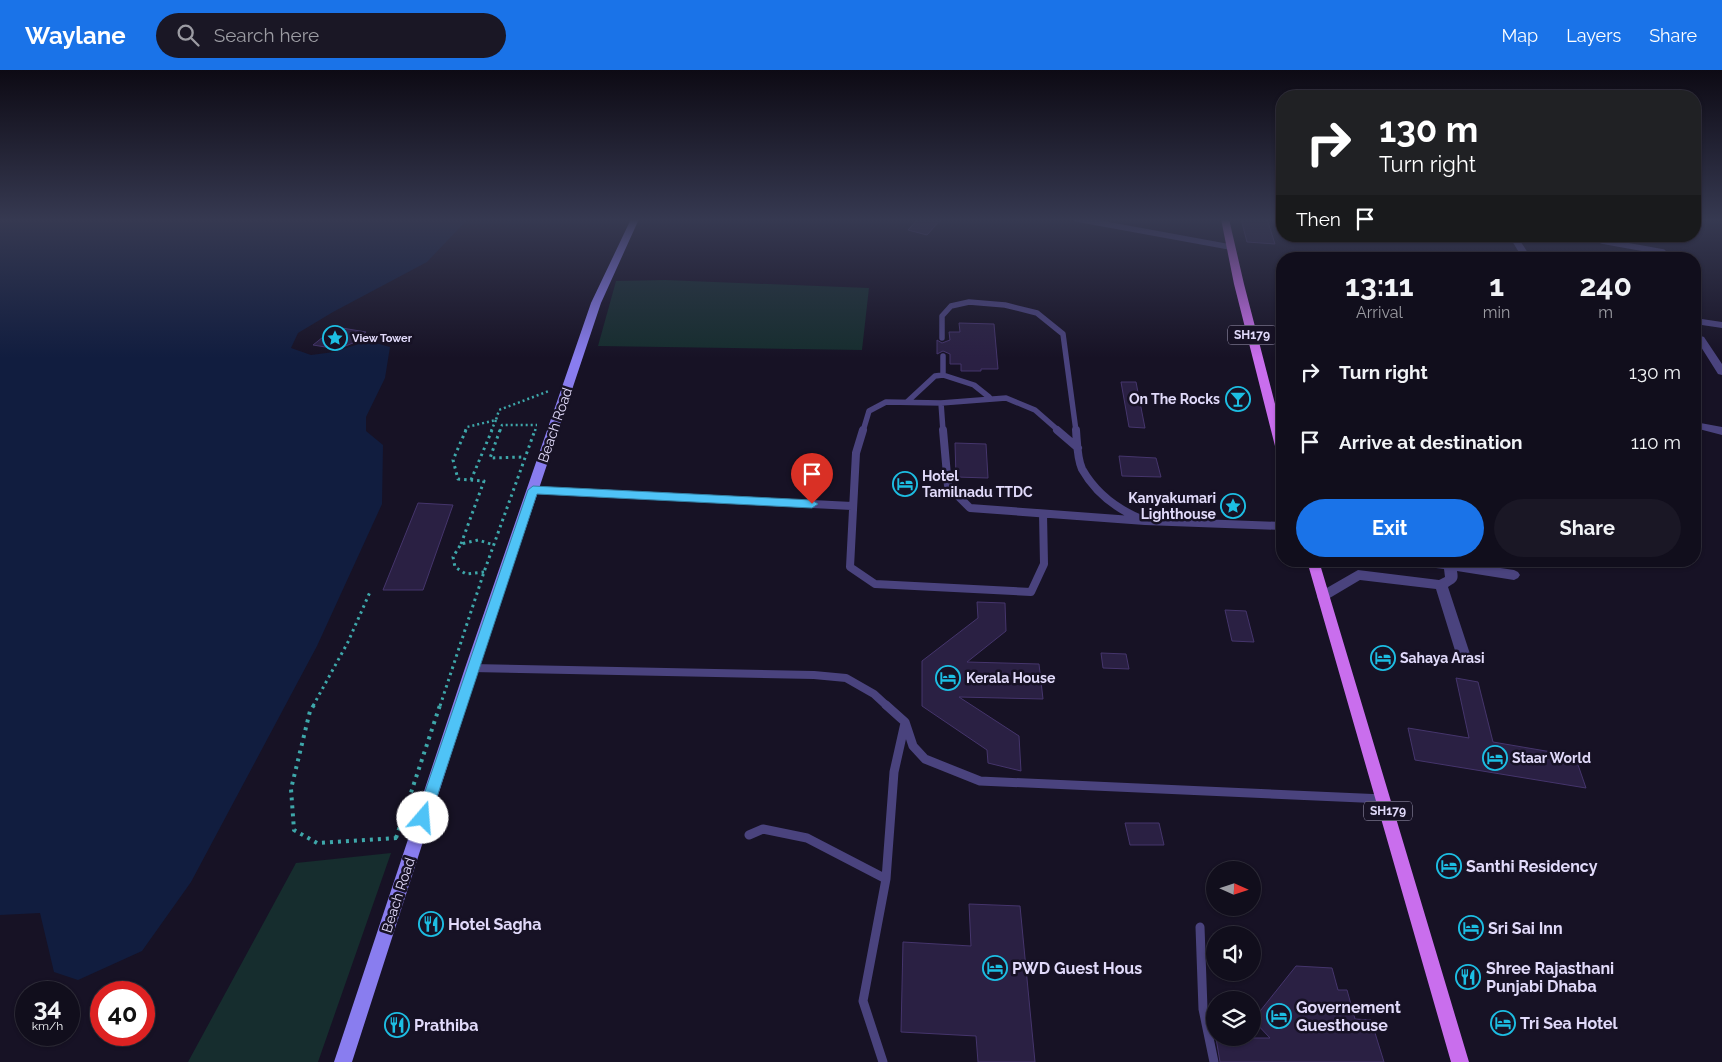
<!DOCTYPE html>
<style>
body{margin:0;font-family:Raleway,sans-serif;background:#1a1725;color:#f1f3f6;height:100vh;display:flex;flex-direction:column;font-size:19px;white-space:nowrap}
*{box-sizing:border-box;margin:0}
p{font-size:16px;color:#9c9ca3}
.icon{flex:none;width:28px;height:28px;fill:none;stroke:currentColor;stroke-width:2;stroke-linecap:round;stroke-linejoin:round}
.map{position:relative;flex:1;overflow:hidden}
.sheet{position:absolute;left:1276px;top:182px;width:425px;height:315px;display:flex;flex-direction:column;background:#110e1c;border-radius:20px;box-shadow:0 1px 4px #0004,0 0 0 1px #302e3b}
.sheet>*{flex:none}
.hud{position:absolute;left:1276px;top:20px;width:425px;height:152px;border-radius:20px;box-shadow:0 1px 4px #0004,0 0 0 1px #302e3b;background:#202124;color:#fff;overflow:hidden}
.needle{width:32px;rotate:93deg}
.buttons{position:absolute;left:1206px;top:791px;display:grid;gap:10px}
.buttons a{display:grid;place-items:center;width:55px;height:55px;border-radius:50%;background:#110e1c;box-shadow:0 1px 4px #0004,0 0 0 1px #302e3b;font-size:25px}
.speed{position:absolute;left:15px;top:911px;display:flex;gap:10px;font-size:25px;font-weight:700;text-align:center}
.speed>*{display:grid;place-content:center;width:65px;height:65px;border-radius:50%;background:#110e1c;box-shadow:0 1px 4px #0004,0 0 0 1px #302e3b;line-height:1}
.speed small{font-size:12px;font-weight:400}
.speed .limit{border:8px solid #d22;background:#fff;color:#111}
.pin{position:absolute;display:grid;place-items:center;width:42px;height:42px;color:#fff;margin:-51px -21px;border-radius:50% 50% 50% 0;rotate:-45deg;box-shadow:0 0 5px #0007}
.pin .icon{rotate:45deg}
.me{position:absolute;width:55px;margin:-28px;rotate:18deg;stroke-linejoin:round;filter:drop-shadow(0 0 4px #0008)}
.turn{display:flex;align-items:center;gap:18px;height:105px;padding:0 20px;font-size:22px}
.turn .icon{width:65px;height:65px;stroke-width:2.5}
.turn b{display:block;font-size:35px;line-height:42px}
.then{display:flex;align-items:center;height:48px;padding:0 20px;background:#0003;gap:10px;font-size:19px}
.eta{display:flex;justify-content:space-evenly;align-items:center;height:85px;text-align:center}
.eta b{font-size:30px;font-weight:700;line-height:35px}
.button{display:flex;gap:10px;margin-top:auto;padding:10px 20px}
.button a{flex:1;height:58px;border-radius:30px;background:#1a73e8;color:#fff;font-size:20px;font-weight:700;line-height:58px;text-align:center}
.button a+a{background:#1a1725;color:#f1f3f6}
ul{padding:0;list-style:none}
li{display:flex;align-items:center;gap:15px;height:70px;padding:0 20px}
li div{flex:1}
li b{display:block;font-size:19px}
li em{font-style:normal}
header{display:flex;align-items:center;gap:30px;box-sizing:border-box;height:70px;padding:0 25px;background:#1a73e8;color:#fff}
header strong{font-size:24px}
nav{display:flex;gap:28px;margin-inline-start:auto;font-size:18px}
.search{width:350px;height:45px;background:#1a1725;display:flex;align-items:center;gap:12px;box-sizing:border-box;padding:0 18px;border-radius:28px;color:#9c9ca3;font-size:19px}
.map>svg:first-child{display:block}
</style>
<header>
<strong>Waylane</strong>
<div class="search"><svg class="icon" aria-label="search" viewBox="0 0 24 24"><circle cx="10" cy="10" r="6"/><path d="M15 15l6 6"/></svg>Search here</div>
<nav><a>Map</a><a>Layers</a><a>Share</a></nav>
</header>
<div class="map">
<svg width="1722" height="992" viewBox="0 0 1722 992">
<rect width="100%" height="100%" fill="#171225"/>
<path fill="#162d2e" d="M665,210l204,8 -7,62 -264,-4 18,-65z
M391,783l-73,209h-130l108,-199z"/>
<path fill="#111d3f" d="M0,149h468l-41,43 -94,50 -35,21 -7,15 20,7 23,-3 34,-11 22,6 -5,31 -19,39v14l17,14 -1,59 -65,142 -126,236 -49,69 -64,29 -24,-8 -14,-59 -40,2z"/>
<path fill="#2a2043" stroke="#45356c" d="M918,149h23l-14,16 -19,-5z
M1241,149h26l8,25 -28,-2z
M959,253l35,1 4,45h-17v2h-20v-7h-11v-10l-7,-3 -6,3v-14l5,3 8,-3 -1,-8h11z
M342,258l24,4 -13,11 -15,6 -25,-4 15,-12z
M1121,312h15l9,46 -16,-1z
M955,373l31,1 2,34 -32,-1z
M1119,386l37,2 5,19 -39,-1z
M418,433l35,2 -30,85h-40z
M977,532l28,1 1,28 -39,31 72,2 4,35 -84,-2 60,39 2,35 -33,-8 -1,-13 -65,-44v-45l56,-43z
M1225,540l21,1 8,31 -22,-1z
M1101,583l25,1 3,15 -26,-1z
M1456,608l22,4 15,60 82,14 11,32 -171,-28 -7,-32 61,10z
M1125,753h34l5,22h-34z
M969,834l51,2 15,156h-57l-2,-26 -75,-4 2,-90 68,4z
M1296,896l36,2 6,22h9l8,29 16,1 13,42h-164l-4,-24h54l-17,-18z"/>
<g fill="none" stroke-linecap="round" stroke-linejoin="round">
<path stroke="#3ea7aa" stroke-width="2.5" stroke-dasharray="2 3" stroke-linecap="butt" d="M357,269l11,-3 19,5
M465,361l2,-4 29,-7 3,-10 50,-19
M491,361l5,-11
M500,361l2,-6h35
M535,361l1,-4"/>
<path stroke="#3ea7aa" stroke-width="3" stroke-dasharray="2.5 4" stroke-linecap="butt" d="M500,360l-10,28 35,-1
M471,410l21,-50
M461,474l23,-63 -26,-2 -5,-19 13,-30
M484,502l-18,2 -11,-7 -2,-10 8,-13 17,-4 16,5
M313,636l35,-64 22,-50
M440,636l44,-134 51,-142"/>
<path stroke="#3ea7aa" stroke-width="4" stroke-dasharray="3 5" stroke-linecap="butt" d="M314,635l-4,6 -19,78 3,41 23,13 80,-5
M396,768l44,-133"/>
<path stroke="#4a437e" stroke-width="5.5" d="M1077,149l153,28
M1599,166l3,5 61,11
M942,268v-22l9,-10 18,-4 36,3 32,8 26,21 13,97
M943,286v19l31,10 15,12
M907,332l28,-26 8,-1
M941,333l2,28
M863,361l6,-20 17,-9 55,1 65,-5 29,12 24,21"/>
<path stroke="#4a437e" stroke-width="8" d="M863,360l-7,23 -6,114 25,17 156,8 13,-28 -1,-50
M943,360l5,56 22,22 175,13 137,5
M1057,360l21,18
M1076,360c1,12 1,28 6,39 13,23 35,40 59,50
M533,420l319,16
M472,598l342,7 32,3 28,16 13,12"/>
<path stroke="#4a437e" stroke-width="9" d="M886,635l19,17 8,24 12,13 55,22 404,18
M749,765l14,-6 44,9 79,41
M1200,857l3,82 11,53
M883,992l-20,-61 23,-122 8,-107 11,-49"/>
<path fill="#4a437e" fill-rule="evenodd" d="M1509,166h8l15,23h-9z
M1695,248l27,4v6l-27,-4z
M1701,266l3,1 18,27v11l-4,-1 -22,-35z
M1695,352l27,5v8l-27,-7z
M1414,491h39l61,9 4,2 2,3 -2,3 -4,2 -57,-9c2,10 -1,11 -9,16l23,70 -2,4 -5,1 -5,-1 -2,-4 -21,-68 -76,-9 -32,19h-10l-1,-3 1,-3 40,-23 81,10 6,-3 -1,-8 -24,-3z"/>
<path fill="#897def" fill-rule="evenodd" d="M631,149h8l-38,84 -122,365 -127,394h-18l131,-394 126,-365z"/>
<path fill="#c96eed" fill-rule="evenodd" d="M1221,149h8l15,65 38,147v23l-6,-4 -42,-166z
M1307,491h12l150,501h-18z"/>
</g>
<linearGradient id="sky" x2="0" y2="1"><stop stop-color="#0d0a14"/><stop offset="0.52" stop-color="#363951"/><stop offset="1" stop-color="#363951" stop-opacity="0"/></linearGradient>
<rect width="1722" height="288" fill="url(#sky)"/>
<path fill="#4fc3f7" stroke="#337fa1" d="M533,416l279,14 6,4 -6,4 -275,-14 -107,324 -2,5 -5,2 -5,-2 -2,-5 112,-328z"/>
<defs>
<symbol id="sight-ring" viewBox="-11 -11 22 22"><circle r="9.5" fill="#171225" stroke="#1dbee3" stroke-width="1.5"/><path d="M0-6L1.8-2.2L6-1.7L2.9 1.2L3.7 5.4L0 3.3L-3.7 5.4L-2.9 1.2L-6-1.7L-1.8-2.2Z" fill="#1dbee3"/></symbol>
<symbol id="bar-ring" viewBox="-11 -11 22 22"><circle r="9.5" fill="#171225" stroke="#1dbee3" stroke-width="1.5"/><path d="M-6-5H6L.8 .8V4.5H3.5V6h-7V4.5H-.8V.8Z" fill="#1dbee3"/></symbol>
<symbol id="hotel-ring" viewBox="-11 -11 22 22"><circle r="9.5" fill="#171225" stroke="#1dbee3" stroke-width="1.5"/><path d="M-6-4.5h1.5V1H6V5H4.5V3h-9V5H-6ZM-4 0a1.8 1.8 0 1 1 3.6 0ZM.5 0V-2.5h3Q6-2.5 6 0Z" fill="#1dbee3"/></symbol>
<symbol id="restaurant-ring" viewBox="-11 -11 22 22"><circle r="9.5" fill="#171225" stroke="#1dbee3" stroke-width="1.5"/><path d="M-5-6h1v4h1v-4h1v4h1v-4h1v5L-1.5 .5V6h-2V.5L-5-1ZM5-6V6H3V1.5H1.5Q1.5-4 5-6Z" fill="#1dbee3"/></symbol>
</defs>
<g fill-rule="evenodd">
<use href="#sight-ring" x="321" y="254" width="28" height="28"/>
<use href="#bar-ring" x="1224" y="315" width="28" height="28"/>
<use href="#hotel-ring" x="891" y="400" width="28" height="28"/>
<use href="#sight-ring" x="1219" y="422" width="28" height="28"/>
<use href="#hotel-ring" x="1369" y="574" width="28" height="28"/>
<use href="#hotel-ring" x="934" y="594" width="28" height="28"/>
<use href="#hotel-ring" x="1481" y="674" width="28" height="28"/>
<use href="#hotel-ring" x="1435" y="782" width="28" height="28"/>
<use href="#restaurant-ring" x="417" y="840" width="28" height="28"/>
<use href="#hotel-ring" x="1457" y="844" width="28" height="28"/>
<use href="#hotel-ring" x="981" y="884" width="28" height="28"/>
<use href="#restaurant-ring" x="1454" y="893" width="28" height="28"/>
<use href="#hotel-ring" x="1265" y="932" width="28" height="28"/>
<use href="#hotel-ring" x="1489" y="939" width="28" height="28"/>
<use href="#restaurant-ring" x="383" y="941" width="28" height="28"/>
</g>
<g text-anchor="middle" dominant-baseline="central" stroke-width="5" stroke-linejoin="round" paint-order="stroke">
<g font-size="11" font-weight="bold" fill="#e1dafa" stroke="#171225" text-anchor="start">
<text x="352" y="268">View Tower</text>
</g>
<g fill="#171225" stroke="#a49eba" stroke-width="1">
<rect x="1228" y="255.5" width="48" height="19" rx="4"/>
<rect x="1364" y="731.5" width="48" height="19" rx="4"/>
</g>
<g font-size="12" font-weight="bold" fill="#e1dafa">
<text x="1252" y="265">SH179</text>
<text x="1388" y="741">SH179</text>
</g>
<g font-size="14" font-weight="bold" fill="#e1dafa" stroke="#171225" text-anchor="start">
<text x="1220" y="329" text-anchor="end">On The Rocks</text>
<text x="922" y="406">Hotel<tspan x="922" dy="16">Tamilnadu TTDC</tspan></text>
<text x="1216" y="428" text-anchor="end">Kanyakumari<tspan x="1216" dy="16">Lighthouse</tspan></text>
<text x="1400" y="588">Sahaya Arasi</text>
<text x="966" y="608">Kerala House</text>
<text x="1512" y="688">Staar World</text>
</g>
<g font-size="14" fill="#e1dafa" stroke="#171225">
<text transform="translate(555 355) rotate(-71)">Beach Road</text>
<text transform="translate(398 825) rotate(-72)">Beach Road</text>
</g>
<g font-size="16" font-weight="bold" fill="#e1dafa" stroke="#171225" text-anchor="start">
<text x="1466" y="796">Santhi Residency</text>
<text x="448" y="854">Hotel Sagha</text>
<text x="1488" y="858">Sri Sai Inn</text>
<text x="1012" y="898">PWD Guest Hous</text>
<text x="1486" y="898">Shree Rajasthani<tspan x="1486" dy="18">Punjabi Dhaba</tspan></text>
<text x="1296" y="937">Governement<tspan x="1296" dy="18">Guesthouse</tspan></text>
<text x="1520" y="953">Tri Sea Hotel</text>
<text x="414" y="955">Prathiba</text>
</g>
</g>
</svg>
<div class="buttons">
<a><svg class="needle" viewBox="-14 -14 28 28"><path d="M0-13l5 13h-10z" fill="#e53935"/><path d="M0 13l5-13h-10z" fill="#9c9ca3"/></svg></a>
<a><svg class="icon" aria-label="sound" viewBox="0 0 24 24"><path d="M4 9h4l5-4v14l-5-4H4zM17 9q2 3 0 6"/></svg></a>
<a><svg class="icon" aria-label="layers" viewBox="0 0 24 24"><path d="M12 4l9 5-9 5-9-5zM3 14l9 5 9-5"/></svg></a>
</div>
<div class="speed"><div>34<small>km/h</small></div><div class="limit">40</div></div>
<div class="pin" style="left:812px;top:434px;background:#d93025"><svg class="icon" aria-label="arrive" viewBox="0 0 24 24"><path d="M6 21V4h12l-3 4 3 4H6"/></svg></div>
<svg class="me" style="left:423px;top:748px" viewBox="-20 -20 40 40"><circle r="19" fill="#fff"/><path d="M0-13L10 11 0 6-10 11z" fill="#4fc3f7"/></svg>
<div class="hud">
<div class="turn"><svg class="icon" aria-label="right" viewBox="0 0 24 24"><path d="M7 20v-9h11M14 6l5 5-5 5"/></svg><div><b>130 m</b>Turn right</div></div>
<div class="then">Then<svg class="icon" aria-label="arrive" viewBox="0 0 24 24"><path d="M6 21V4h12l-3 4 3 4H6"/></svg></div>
</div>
<section class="sheet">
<div class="eta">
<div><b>13:11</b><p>Arrival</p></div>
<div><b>1</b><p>min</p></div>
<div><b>240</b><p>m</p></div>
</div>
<ul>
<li><svg class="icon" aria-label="right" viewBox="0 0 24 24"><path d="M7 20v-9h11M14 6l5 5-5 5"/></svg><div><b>Turn right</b></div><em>130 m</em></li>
<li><svg class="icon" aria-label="arrive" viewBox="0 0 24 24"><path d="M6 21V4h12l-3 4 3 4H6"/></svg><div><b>Arrive at destination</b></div><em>110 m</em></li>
</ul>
<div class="button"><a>Exit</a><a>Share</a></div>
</section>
</div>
